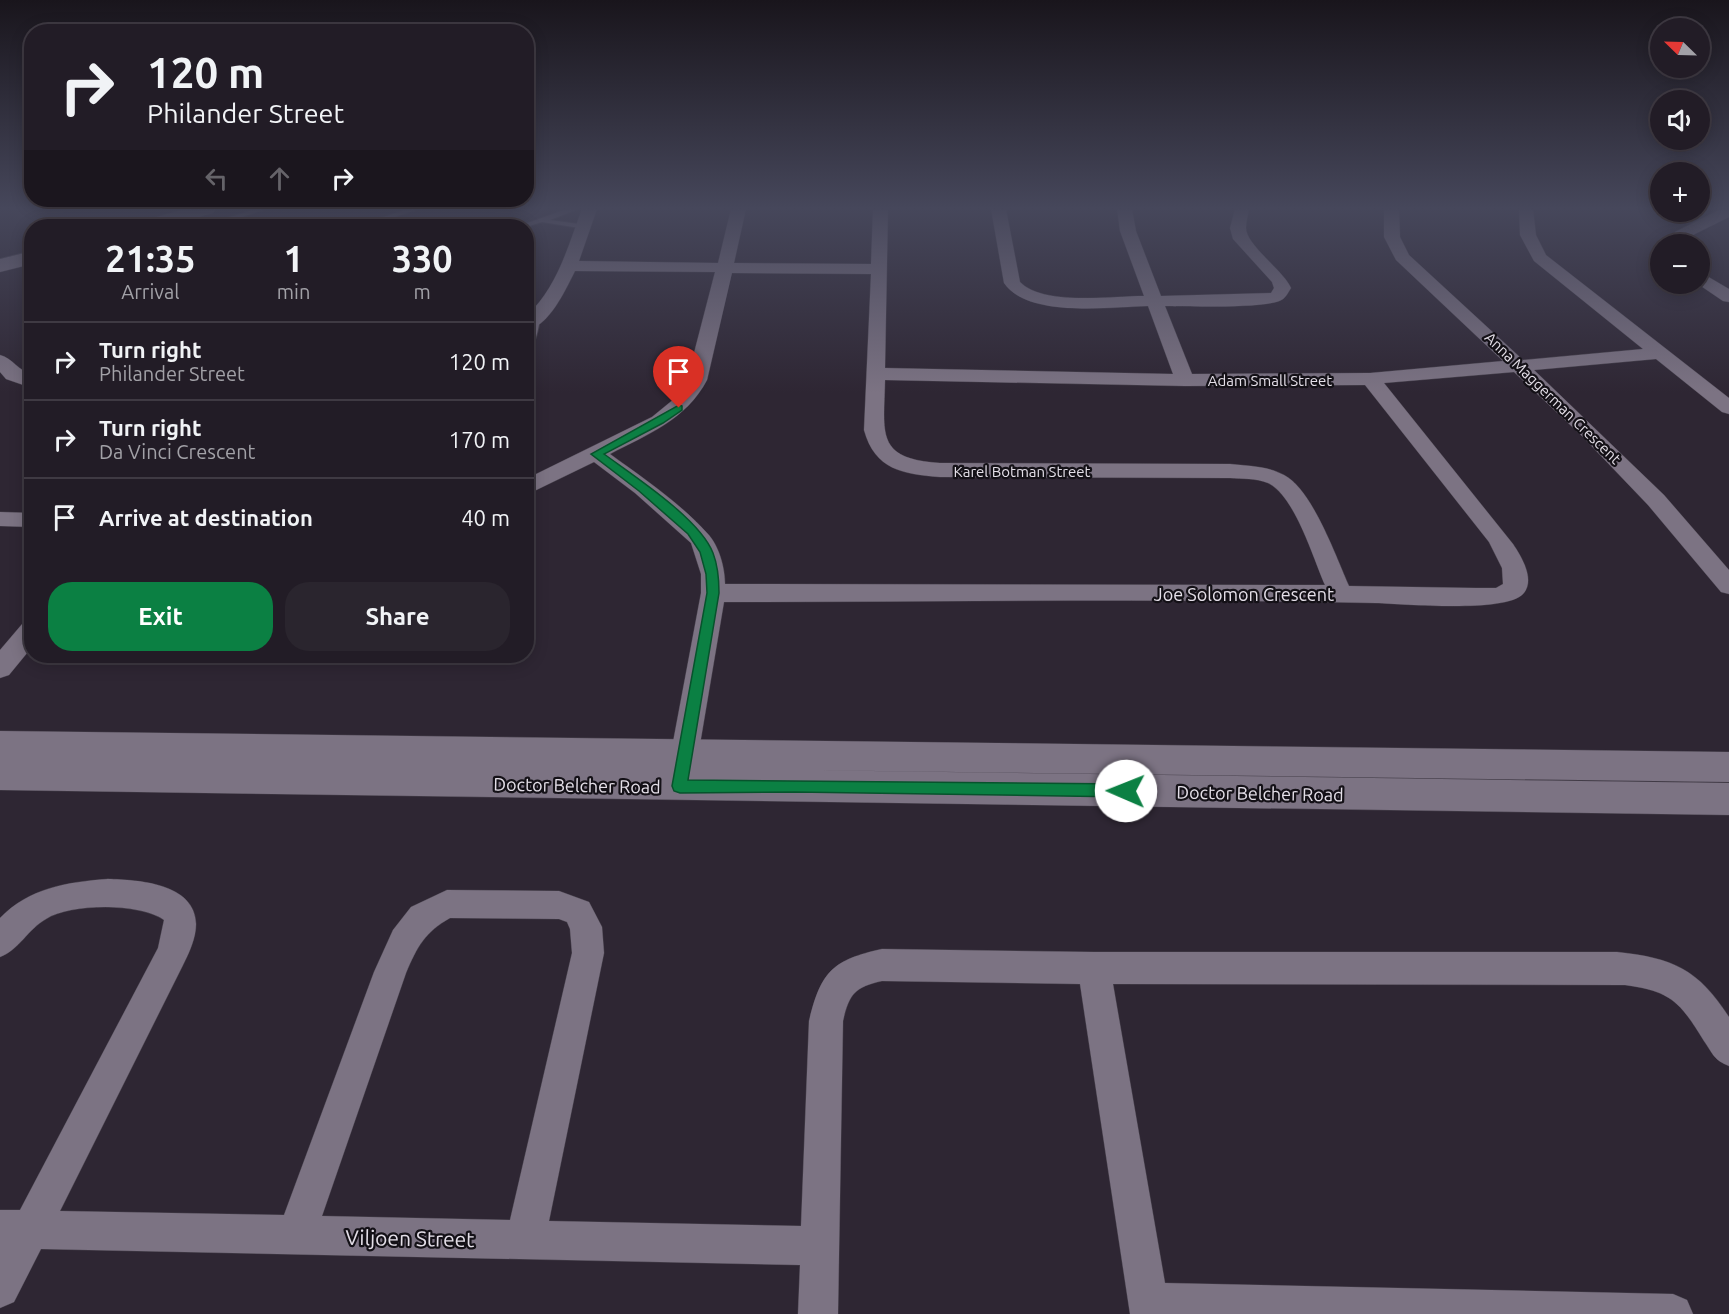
<!DOCTYPE html>
<meta charset="utf-8">
<style>
body{margin:0;font-family:Ubuntu,sans-serif;background:#2a252e;color:#f1f3f6;height:100vh;display:flex;flex-direction:column;font-size:22px;white-space:nowrap}
*{box-sizing:border-box;margin:0}
p{font-size:20px;color:#a2a1a7}
.icon{flex:none;width:33px;height:33px;fill:none;stroke:currentColor;stroke-width:2;stroke-linecap:round;stroke-linejoin:round}
.map{position:relative;flex:1;overflow:hidden}
.drawer{position:absolute;left:24px;top:219px;width:510px;height:444px;display:flex;flex-direction:column;background:#221c26;border-radius:24px;box-shadow:0 3px 15px #0003,0 0 0 2px #3f3a43}
.drawer>*{flex:none}
.guide{position:absolute;left:24px;top:24px;width:510px;height:183px;border-radius:24px;box-shadow:0 3px 15px #0003,0 0 0 2px #3f3a43;background:#221c26;color:#f1f3f6;overflow:hidden}
.needle{width:39px;rotate:293deg}
.fabs{position:absolute;left:1650px;top:18px;display:grid;gap:12px}
.fabs a{display:grid;place-items:center;width:60px;height:60px;border-radius:50%;background:#221c26;box-shadow:0 3px 15px #0003,0 0 0 2px #3f3a43;font-size:30px}
.pin{position:absolute;display:grid;place-items:center;width:51px;height:51px;color:#fff;margin:-62px -26px;border-radius:50% 50% 50% 0;rotate:-45deg;box-shadow:0 0 6px #0007}
.pin .icon{rotate:45deg}
.me{position:absolute;width:66px;margin:-33px;rotate:271deg;stroke-linejoin:round;filter:drop-shadow(0 0 4px #0008)}
.turn{display:flex;align-items:center;gap:21px;height:126px;padding:0 24px;font-size:27px}
.turn .icon{width:78px;height:78px;stroke-width:2.5}
.turn b{display:block;font-size:42px;line-height:51px}
.lanes{display:flex;align-items:center;height:57px;padding:0 24px;background:#0003;justify-content:center;gap:30px;direction:ltr}
.lanes .off{opacity:.35}
.eta{display:flex;justify-content:space-evenly;align-items:center;height:102px;text-align:center}
.eta b{font-size:36px;font-weight:700;line-height:42px}
.cta{display:flex;gap:12px;margin-top:auto;padding:12px 24px}
.cta a{flex:1;height:69px;border-radius:24px;background:#0b8043;color:#fff;font-size:24px;font-weight:700;line-height:69px;text-align:center}
.cta a+a{background:#2a252e;color:#f1f3f6}
ul{padding:0;list-style:none}
li{display:flex;align-items:center;gap:18px;height:78px;padding:0 24px;border-top:2px solid #3f3a43}
li div{flex:1}
li b{display:block;font-size:22px}
li em{font-style:normal}
.map>svg:first-child{display:block}
</style>
<div class="map">
<svg width="1729" height="1314" viewBox="0 0 1729 1314">
<rect width="100%" height="100%" fill="#2e2633"/>
<g fill="none" stroke-linecap="round" stroke-linejoin="round">
<defs>
<path id="lane" d="M256,209h11l-55,17h-10z
M408,209h11l-52,17h-10z
M567,209h11l-28,11 36,5v4l-44,-7 -16,5 -7,-1z
M533,317l7,2c-2,11 -4,26 -14,32v-12z"/>
<path id="street" d="M582,209h15l-18,52 139,2 13,-54h15l-12,54 137,1 2,-55h15l-3,159 288,6 -25,-68c-39,1 -120,12 -144,-23l-13,-74h15l14,73c23,24 92,14 124,14l-24,-65 -3,-22h15l4,22 25,65 110,-3 3,-5 -2,-6 -39,-43 -3,-11 5,-19h14c-1,6 -3,13 -3,19 0,17 37,42 45,60 -2,3 -5,9 -8,11 -12,10 -98,7 -118,7l27,68 178,-1 133,-12 -107,-101 -12,-23v-28h15l1,28 9,18 114,105 120,-11 -109,-88 -14,-26 -1,-26h14l3,26 10,20 183,143v16l-7,-2 -66,-53 -122,11 130,125 65,75v24l-8,-2 -73,-87 -66,-69 -68,-64 -130,11 129,161c8,12 23,36 10,50 -18,19 -118,10 -147,9 -217,-5 -435,-1 -652,-1l-29,172 -4,8 -10,4 -10,-4 -4,-8 34,-181v-19l-10,-31 -56,-50 -41,-31 -68,33v-16l126,-62 22,-18 13,-19 28,-108 -140,-1c-10,20 -26,55 -49,60v-15c31,-27 42,-70 56,-107zM732,273l139,1 -7,156c11,40 39,44 76,47l290,1c12,1 26,0 38,5 27,13 45,75 57,102l-600,-1c0,-16 -6,-39 -18,-51 -27,-30 -64,-55 -97,-79 38,-20 76,-34 97,-74zM885,380l300,6 180,-1 124,157 13,26 1,16 -7,4h-20l-127,-2c-13,-29 -37,-97 -65,-111 -16,-9 -36,-9 -54,-11l-290,-1c-65,-4 -56,-29 -55,-83z
M1721,209h8v8l-42,21 -5,6h-16l9,-12z
M1700,272l29,17v13l-6,-1 -25,-17z
M0,355c12,3 19,16 32,20v13l-26,-9 -6,-7z
M0,512l32,1v14l-32,-1z
M32,620v27l-23,28 -9,3v-28l23,-27z
M108,879c30,1 87,4 88,45 0,14 -7,29 -13,41l-123,246 224,4 90,-243 19,-42 18,-23 36,-17 112,1 30,11 13,25 2,26 -55,268 252,5 8,-205c12,-49 23,-61 73,-72l212,3h523c56,6 81,17 112,65v49c-15,-6 -16,-12 -25,-25 -24,-39 -33,-50 -79,-56l-512,-1 52,299 508,11 14,6 6,14h-563l-50,-330 -198,-3c-27,6 -33,13 -39,40l-5,293h-40l2,-49 -759,-16 -27,53 -14,6v-98h20l138,-262 6,-28c-24,-17 -93,-17 -118,-1 -18,10 -27,31 -46,38v-39c29,-30 67,-36 108,-39zM450,918l109,1 8,3 3,7 2,24 -62,267 -188,-4 84,-243c11,-26 19,-41 44,-55z"/>
<path id="secondary" d="M185,209h31l-3,4 -47,13h-30l3,-4z
M32,251v13l-32,8v-13z
M0,731l1729,21v30l-931,-12 931,13v32l-1729,-25z"/>
</defs>
<use href="#lane" stroke="#47414c" stroke-width="2"/>
<use href="#street" stroke="#47414c" stroke-width="1"/>
<use href="#secondary" stroke="#47414c" stroke-width="1"/>
<use href="#lane" fill="#7c7383" fill-rule="evenodd"/>
<use href="#street" fill="#7c7383" fill-rule="evenodd"/>
<use href="#secondary" fill="#7c7383" fill-rule="evenodd"/>
</g>
<linearGradient id="sky" x2="0" y2="1"><stop stop-color="#19151c"/><stop offset="0.53" stop-color="#46475b"/><stop offset="1" stop-color="#46475b" stop-opacity="0"/></linearGradient>
<rect width="1729" height="393" fill="url(#sky)"/>
<path fill="#0b8043" stroke="#07532c" stroke-width="1.5" d="M679,405l3,1v4l-19,13 -59,31c30,22 96,65 109,99 5,13 6,26 6,40l-31,187 438,4 5,2 2,5 -2,5 -5,1 -331,-5 -115,1 -6,-2 -2,-5 35,-193 -1,-19 -6,-22 -12,-18 -49,-43 -48,-37z"/>
<g text-anchor="middle" dominant-baseline="central" stroke-width="4.5" stroke-linejoin="round" paint-order="stroke">
<g font-size="15" fill="#e4dfe8" stroke="#141117">
<text x="1270" y="380">Adam Small Street</text>
<text transform="translate(1553 398) rotate(44)">Anna Maggerman Crescent</text>
<text x="1022" y="471">Karel Botman Street</text>
</g>
<g font-size="18" fill="#e4dfe8" stroke="#141117">
<text x="1244" y="594">Joe Solomon Crescent</text>
<text transform="translate(577 785) rotate(1)">Doctor Belcher Road</text>
<text transform="translate(1260 793) rotate(1)">Doctor Belcher Road</text>
</g>
<g font-size="21" fill="#e4dfe8" stroke="#141117">
<text transform="translate(410 1238) rotate(1)">Viljoen Street</text>
</g>
</g>
</svg>
<div class="fabs">
<a><svg class="needle" viewBox="-14 -14 28 28"><path d="M0-13l5 13h-10z" fill="#e53935"/><path d="M0 13l5-13h-10z" fill="#a2a1a7"/></svg></a>
<a><svg class="icon" aria-label="sound" viewBox="0 0 24 24"><path d="M4 9h4l5-4v14l-5-4H4zM17 9q2 3 0 6"/></svg></a>
<a>+</a>
<a>−</a>
</div>
<div class="pin" style="left:679px;top:408px;background:#d93025"><svg class="icon" aria-label="arrive" viewBox="0 0 24 24"><path d="M6 21V4h12l-3 4 3 4H6"/></svg></div>
<svg class="me" style="left:1126px;top:791px" viewBox="-20 -20 40 40"><circle r="19" fill="#fff"/><path d="M0-13L10 11 0 6-10 11z" fill="#0b8043"/></svg>
<div class="guide">
<div class="turn"><svg class="icon" aria-label="right" viewBox="0 0 24 24"><path d="M7 20v-9h11M14 6l5 5-5 5"/></svg><div><b>120 m</b>Philander Street</div></div>
<div class="lanes"><svg class="icon off" aria-label="left" viewBox="0 0 24 24"><path d="M17 20v-9H6M10 6l-5 5 5 5"/></svg><svg class="icon off" aria-label="ahead" viewBox="0 0 24 24"><path d="M12 20V5M6 11l6-6 6 6"/></svg><svg class="icon" aria-label="right" viewBox="0 0 24 24"><path d="M7 20v-9h11M14 6l5 5-5 5"/></svg></div>
</div>
<section class="drawer">
<div class="eta">
<div><b>21:35</b><p>Arrival</p></div>
<div><b>1</b><p>min</p></div>
<div><b>330</b><p>m</p></div>
</div>
<ul>
<li><svg class="icon" aria-label="right" viewBox="0 0 24 24"><path d="M7 20v-9h11M14 6l5 5-5 5"/></svg><div><b>Turn right</b><p>Philander Street</p></div><em>120 m</em></li>
<li><svg class="icon" aria-label="right" viewBox="0 0 24 24"><path d="M7 20v-9h11M14 6l5 5-5 5"/></svg><div><b>Turn right</b><p>Da Vinci Crescent</p></div><em>170 m</em></li>
<li><svg class="icon" aria-label="arrive" viewBox="0 0 24 24"><path d="M6 21V4h12l-3 4 3 4H6"/></svg><div><b>Arrive at destination</b></div><em>40 m</em></li>
</ul>
<div class="cta"><a>Exit</a><a>Share</a></div>
</section>
</div>
